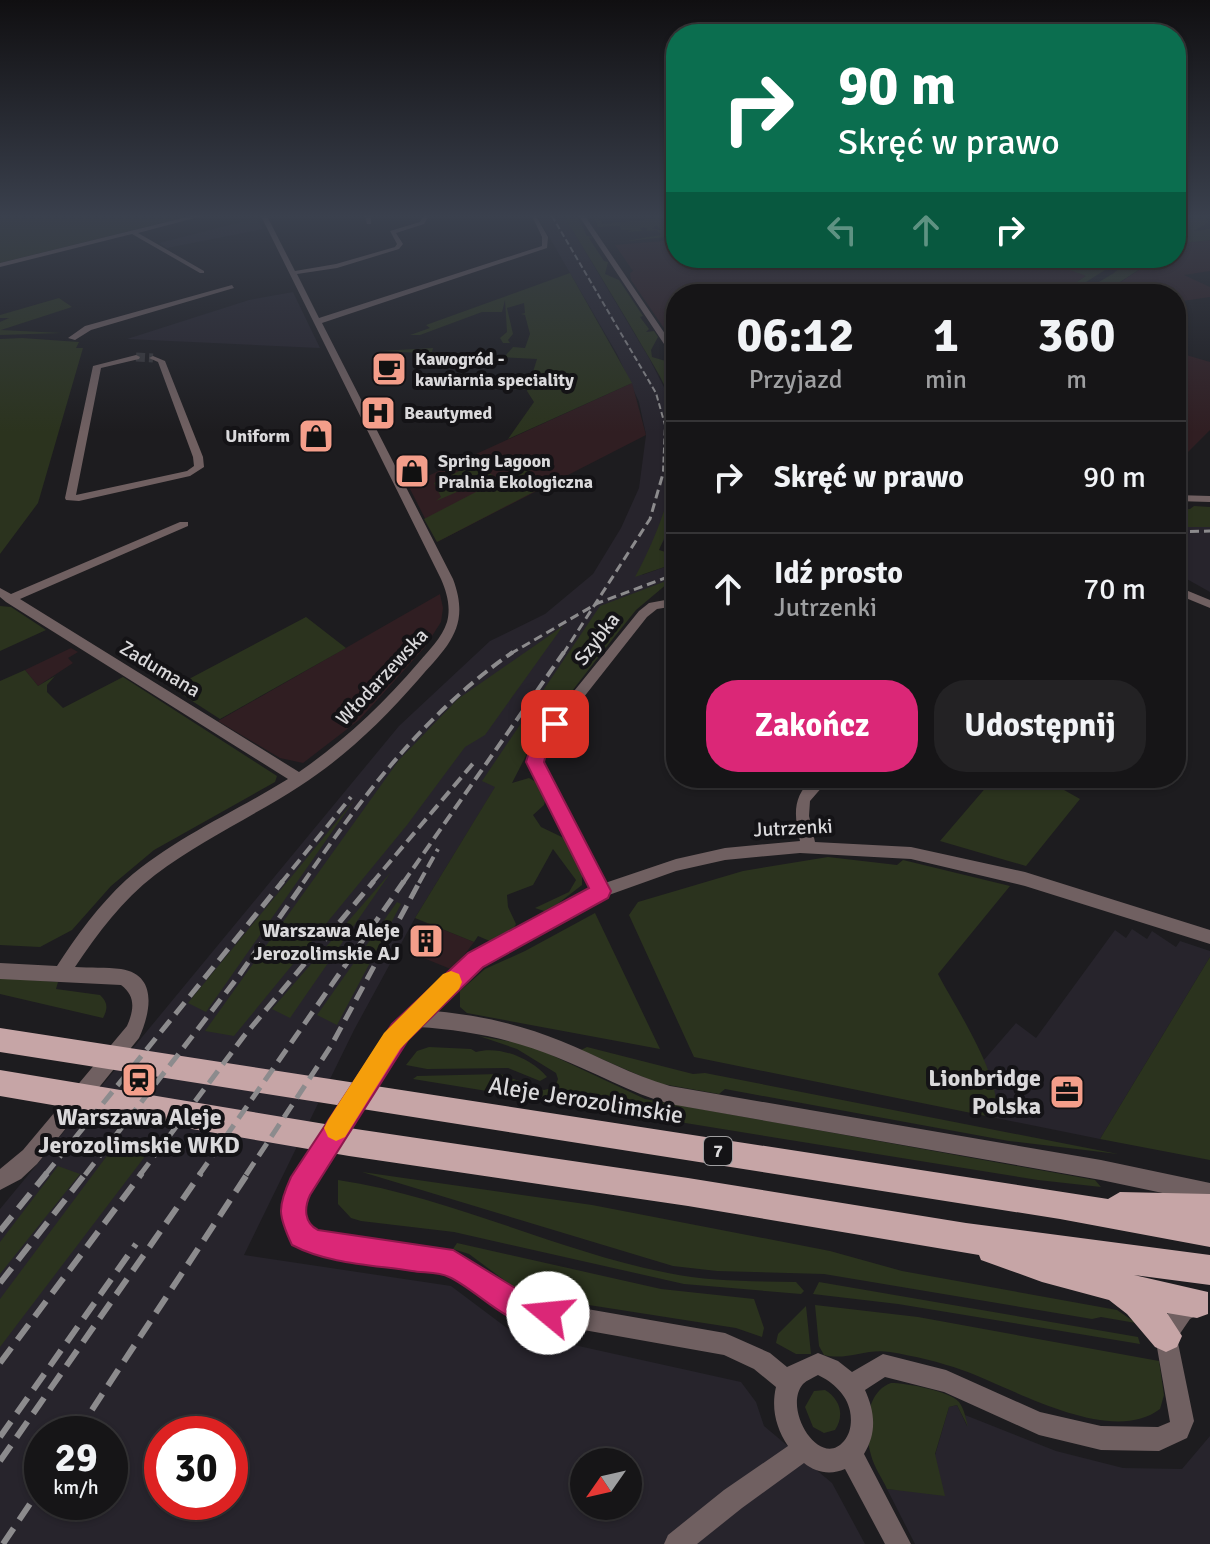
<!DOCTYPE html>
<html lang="pl">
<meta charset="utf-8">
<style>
body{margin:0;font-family:Signika,sans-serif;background:#232224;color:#f1f3f6;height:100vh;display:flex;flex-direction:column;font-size:30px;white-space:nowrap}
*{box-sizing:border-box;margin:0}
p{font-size:26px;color:#9e9fa1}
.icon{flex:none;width:44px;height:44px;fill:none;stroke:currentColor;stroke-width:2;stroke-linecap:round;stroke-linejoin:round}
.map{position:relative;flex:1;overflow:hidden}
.sheet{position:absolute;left:666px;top:284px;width:520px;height:504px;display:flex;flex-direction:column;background:#161517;border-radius:32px;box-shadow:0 2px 6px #0004,0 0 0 2px #353436}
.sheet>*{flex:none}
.hud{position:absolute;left:666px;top:24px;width:520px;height:244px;border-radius:32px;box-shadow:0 2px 6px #0004,0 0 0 2px #353436;background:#0b6e4f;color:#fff;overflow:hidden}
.needle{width:52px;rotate:236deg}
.tools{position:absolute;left:570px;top:1448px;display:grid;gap:16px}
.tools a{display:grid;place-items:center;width:72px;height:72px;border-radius:50%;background:#161517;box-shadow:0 2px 6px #0004,0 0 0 2px #353436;font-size:40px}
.speed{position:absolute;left:24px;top:1416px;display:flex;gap:16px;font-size:40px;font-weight:700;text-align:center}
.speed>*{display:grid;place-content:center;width:104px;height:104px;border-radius:50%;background:#161517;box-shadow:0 2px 6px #0004,0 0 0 2px #353436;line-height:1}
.speed small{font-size:20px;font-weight:400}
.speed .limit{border:12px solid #d22;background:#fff;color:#111}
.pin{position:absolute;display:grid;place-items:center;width:68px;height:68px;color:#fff;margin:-34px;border-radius:16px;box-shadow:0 4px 12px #0006}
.me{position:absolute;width:88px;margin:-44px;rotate:287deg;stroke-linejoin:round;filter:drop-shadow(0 0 6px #0008)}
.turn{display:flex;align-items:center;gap:28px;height:168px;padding:0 40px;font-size:36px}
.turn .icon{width:104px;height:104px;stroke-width:2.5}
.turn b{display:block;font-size:56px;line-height:68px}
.lanes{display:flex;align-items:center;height:76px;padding:0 40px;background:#0003;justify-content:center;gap:40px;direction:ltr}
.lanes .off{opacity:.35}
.eta{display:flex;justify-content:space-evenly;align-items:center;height:136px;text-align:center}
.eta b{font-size:48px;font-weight:700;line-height:56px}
.action{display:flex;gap:16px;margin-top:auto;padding:16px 40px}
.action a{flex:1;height:92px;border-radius:32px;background:#db2777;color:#fff;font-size:32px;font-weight:700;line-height:92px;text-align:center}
.action a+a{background:#232224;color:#f1f3f6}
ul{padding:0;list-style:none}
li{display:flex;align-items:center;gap:24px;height:112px;padding:0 40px;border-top:2px solid #353436}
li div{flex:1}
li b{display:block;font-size:30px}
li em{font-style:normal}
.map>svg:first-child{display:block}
</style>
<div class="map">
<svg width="1210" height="1544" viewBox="0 0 1210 1544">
<rect width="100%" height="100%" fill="#1d1c1f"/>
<path fill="#27242c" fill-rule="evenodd" d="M537,216h27l85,142 22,43 5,24v86l-10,26 -24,38 34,-12v17l-52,17 -128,189 -81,132 -61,112 -110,225 207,31 60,45 230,51 15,20 8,24 68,57 33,61h-865v-335l399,-483 91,-85 55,-27 48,-40 28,-46 18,-40 7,-53 -7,-33 -22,-48zM42,1434h68v68h-68zM162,1434h68v68h-68zM584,1462h44v44h-44z
M257,218l6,11 -96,19 -8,-5z
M293,292l27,56 -193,-9 122,-39z
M1176,527h34v65l-34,-19z
M1132,929l15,10 5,-8 24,16 4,-6 30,10v6l-110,182 -104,-21 2,-12 -15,-45 33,-38 20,15 79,-108 11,8z
M957,1405l10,21 -2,-11 91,36 67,17 59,1 28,-33v108h-295l-28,-55 9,1 39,-35 14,-48z"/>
<path fill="#301e22" d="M676,240v18h388l-14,3 36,15 -28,18h-382v44l-8,-4 -37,-54 -1,-7 3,-2 -18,-26z
M1210,240v31l-26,4 26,12v10l-34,5v-8l-70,-2 51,-34h19v-14z
M1176,352l34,10v68l-34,34z
M632,383l14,52 -209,107 -29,-57z
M440,594l3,14 -2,14 -16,25 -66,73 -56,43 -23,-5 -62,-37z
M71,648l7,4 -10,6 5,5 -35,23 -13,-16z
M427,923l47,19 -21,28 -44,-18z"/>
<path fill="#2b331e" d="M0,216h190l-190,47z
M564,216h11l-4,1 7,1 9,18 6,1 -4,1 15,23 4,1 -3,12 14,6 24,36 -3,1 9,12 -3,3 8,-1 4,6 -7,13 1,7 24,7v147l-17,39 10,3 7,-5 -5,7 5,3v5l-41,14c27,-50 53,-118 36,-175 -7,-23 -23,-45 -34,-65 -24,-41 -49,-81 -73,-121z
M648,216h28l-15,3 15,18h-7l-13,-12 -4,4 10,1 5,7 -41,4 35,-6 -4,-5 -11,1 2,-3 -5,-1 -3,2 3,2 -16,1 5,-2h-11l-2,-4 -21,1 -4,-9h4l5,6 46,-5z
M1186,216h24l-4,4 3,2 -15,9 16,-2v11l-34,4v-21z
M1064,258h60l-57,36h-9l28,-18 -37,-14z
M1130,258h27l-51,33 7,3h-34l35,-21z
M570,273l62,110 -124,56 26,-37 -7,-11 10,-32 -157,-8 53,-3 -1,4 73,4 8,-9 12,1 5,-14 -5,-19 -4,-1 4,-1 -1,-10 -17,5 6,26 -5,6 2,3h-7l-3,-5 7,-6 -2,-32 -3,12h-20l-62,23h-10l20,-7 -4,-3z
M59,298l13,9 -71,23 61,3 -62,2v-13l9,-4h-9v-3z
M22,338l57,4 -3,6h7l-45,155 -38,51v-215z
M474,464l20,12 -58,25 5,-4 -7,-14z
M518,470h13l-8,5 20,12 -106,55 -13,-23z
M1194,506l16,1v20h-34v-17l14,-1z
M674,578l-38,32 -36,45 -66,85 -22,43 17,-5 7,4 10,16 -2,7 -11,10 8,12 25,12 16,35v11l-35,27 -12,-4 34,-16 7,-12 -23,-31 -20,36 -26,10 1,12 8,17 -3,6 -21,12 -14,-6 -4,6 -59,-24 80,-131 -13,-6 118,-175z
M0,606l11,1 35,23 -46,21z
M306,617l40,31 -126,71 -48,-31z
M563,626l-78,109 -20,12 -58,78 -173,211 -29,-5 194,-271 59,-61z
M25,670l13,16 17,-10 -8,9v7l16,16 60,-31 154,99 -2,6 -121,68 -43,36 -39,44 -32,17 -40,-2v-264z
M994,778h49l37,21 -54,67 -86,-25z
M355,799l-149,213 -18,-9z
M828,857l69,8 6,-5 107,26 -72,88c19,37 65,103 58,144l-302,-61 -65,-142 9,-13 105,-31z
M391,872l-101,146 -18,-9z
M397,902l4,2 -64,121 -20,-10z
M595,913l65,136 -193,-36 -7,-6v-16l25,-22 40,-18z
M1210,957v203l-110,-21z
M0,978l58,4 -2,7 44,6c8,7 8,14 3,23l-103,-24z
M479,1036l51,9 115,54 450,81 6,7 -63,-7 -625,-101 4,-3 83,-2 44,16 11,-3 3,-8 -2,-6 -39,-24z
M429,1047l42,2 5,3c24,-7 56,7 71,25l-7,4 -32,-13 -81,1 -21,-4 11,-14z
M587,1047l106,27 12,-1 413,81 -109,-13 -284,-52 -6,5 -62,-11 -76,-33z
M115,1145l34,6 -149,196v-48z
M58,1166l22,8 -80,100v-32z
M362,1172l230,33 238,46 72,20 215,39 19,13 -35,-6 -9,2 -268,-45 -107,-3 -44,-5z
M338,1180c113,17 218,71 330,93 42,9 86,8 128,9l8,9 -3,3 -117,-10 -230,-52 -93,-11 -10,-3 -13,-14z
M457,1243l204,46 93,10 10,29 -2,9 -26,-9 -192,-30 -32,-12 -43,-32 -16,-5z
M819,1282l319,55 2,7 -242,-40 -85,-10z
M815,1305l103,12 241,44 5,34 -4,14c-50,38 -149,-22 -198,-39 -22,-8 -48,-14 -72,-18 -24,-4 -43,9 -66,3l-5,-9z
M806,1306l5,48h-15l-20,-11 2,-9z
M891,1383c15,0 59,8 68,19 5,7 7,16 9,25l-11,-22 -8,2 -14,47 10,42 -58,-7c-5,-11 -13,-22 -16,-34 -7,-23 -6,-63 20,-72z
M825,1390c15,9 20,25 10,40l-11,3 -11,-6 -8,-20 9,-16z"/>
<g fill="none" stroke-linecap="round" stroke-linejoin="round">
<path stroke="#39383b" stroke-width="9" stroke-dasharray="9 4" stroke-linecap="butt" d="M136,357l17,1"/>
<path fill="#706061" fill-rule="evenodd" d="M191,216h11l-64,17 66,38v2h-4l-68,-39 -132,33v-4z
M261,216h6l28,55 41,-7 59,-17 2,-3 -7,-13 30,-9 3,-6h6l-5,8 -28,9 7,11 -4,5 -62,19 -40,6 22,44 223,-72v-9l-10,-21h4l12,21 -1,11 -225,75 131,256c18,48 -5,67 -35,101 -35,40 -73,77 -118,106 -48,31 -100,55 -145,89 -33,25 -57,58 -80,92 15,1 31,0 46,2 38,6 29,45 18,69l-102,126 -16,15 -21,11v-21l23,-19 104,-124c7,-16 9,-30 -6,-41l-121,-6v-16l57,3c20,-31 42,-61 69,-86 48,-42 109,-68 162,-101l-282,-177 -6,-5v-9l11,6 169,-72h8v4l-168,73 279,173c45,-31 84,-68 120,-110 10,-12 23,-24 28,-40 4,-15 0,-29 -6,-43z
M365,216h6v8h-4z
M579,216h6l91,134v8l-4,-2z
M232,285l2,3 -143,42 -16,10 -7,-2 17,-12z
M136,355l4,2 -1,2 -38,9 -25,127 111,-24 7,-5 -1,-9 -35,-95 -9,-4 4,-2 12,5 38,96 1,10 -14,9 -111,25 -13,-1 -1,-2 28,-132z
M1176,495l34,1v6l-34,-1z
M1176,586l34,14v8l-34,-14z
M676,598v8l-19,3 -10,8 -97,123 -8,17 14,34 49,92 71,-24 49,-11 75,-7c-6,-26 -8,-44 13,-63h17l-20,23 -1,15 6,26 96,5 114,25 185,58v14l-185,-58 -114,-27 -111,-6 -75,7 -49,11 -70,25 -110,60 -30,23 -32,32c44,4 86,13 127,30 37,15 71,34 109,45l431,74 109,23v20l-109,-23 -431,-76c-40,-11 -75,-32 -114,-47 -43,-18 -90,-27 -138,-30l-20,20 -95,157 2,17 13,12 135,19 52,35 19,11 201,35 45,20 17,14 31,-14 20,8 14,11 31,-18 63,16 94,42 61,14 57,1 12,-5 -15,-86 19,-33 19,-9 8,3 3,8 -3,8 -11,6 -13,19 17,83 -7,17 -28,13 -58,-1 -62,-15 -95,-43 -59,-15 -20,13c10,22 12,43 -1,64l47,90h-26l-40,-75c-14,6 -29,4 -41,-6l-62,45 -45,36h-33l4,-9 56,-45 64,-44c-12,-18 -17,-38 -12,-59l-22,-18 -30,-14 -202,-36 -33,-16 -40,-30 -134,-20c-23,-9 -39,-33 -29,-58l100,-160 22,-23 46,-45 30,-21 108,-58 -50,-97 -14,-34 12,-24 99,-122 10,-8zM818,1375c15,7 29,20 32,36 2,10 1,22 -6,30 -24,29 -62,-32 -41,-57 4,-4 10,-6 15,-9z"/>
<path fill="#c6a5a6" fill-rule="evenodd" d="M0,1028l1108,171 12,-7 90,2v53l-150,-28 -1060,-167z
M0,1070l349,58 339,50 278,45 244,32v30l-76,-10 74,17v22l-11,4 -30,-5 15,23 -5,11 -11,5 -11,-5 -28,-33 -18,-14 -67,-18 -61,-22 -2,-5 -291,-49 -339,-50 -349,-60z"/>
<path stroke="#8c8b8d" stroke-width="2" stroke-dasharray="6 3" stroke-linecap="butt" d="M552,216l104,177 9,32 -2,47"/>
<path stroke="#8c8b8d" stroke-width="3" stroke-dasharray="9 5" stroke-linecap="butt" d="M1176,532l34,-1
M510,654l88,-51 78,-29
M563,654l87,-135 14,-49"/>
<path stroke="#8c8b8d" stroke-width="4" stroke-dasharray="12 6" stroke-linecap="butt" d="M281,883l70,-86
M303,883c60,-88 122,-170 210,-231
M372,883l104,-123
M403,883l161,-231
M419,883l19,-34"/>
<path stroke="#8c8b8d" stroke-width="5" stroke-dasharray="15 8" stroke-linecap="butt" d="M45,1175l238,-294
M85,1175l153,-198 67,-96
M140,1175l104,-139 130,-155
M199,1175l205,-294
M246,1175l85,-129 89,-165"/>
<path stroke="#8c8b8d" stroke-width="6" stroke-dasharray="19 10" stroke-linecap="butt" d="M0,1231l47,-58
M0,1283l86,-110
M0,1363l142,-190
M76,1434l172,-261
M0,1437l136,-193
M0,1461l201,-288
M3,1544l39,-58"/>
</g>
<linearGradient id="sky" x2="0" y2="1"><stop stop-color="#100f11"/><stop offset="0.5" stop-color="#3a404d"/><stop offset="1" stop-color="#3a404d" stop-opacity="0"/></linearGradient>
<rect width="1210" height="432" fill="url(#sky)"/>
<path fill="#db2777" stroke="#8e194d" stroke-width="2" d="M555,718l9,6 -17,25 -3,13 67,129 -3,7 -125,69 -75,73 -98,155c-6,13 -6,28 8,35l135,20 72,44 33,9 5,10 -5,10c-40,17 -76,-31 -109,-46 -10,-5 -25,-4 -37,-6 -39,-6 -84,-7 -120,-26 -14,-30 -15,-37 -1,-68l101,-153 76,-71 121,-65 -63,-126c4,-15 14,-39 29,-44z"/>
<path fill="#f59e0b" d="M451,971l8,3 3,8 -3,7 -59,60 -55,88 -9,4 -8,-4 -4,-9 4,-8 56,-87 59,-59z"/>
<defs>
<symbol id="cafe-square" viewBox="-11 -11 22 22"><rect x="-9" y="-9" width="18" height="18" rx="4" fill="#f49e8a" stroke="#141316"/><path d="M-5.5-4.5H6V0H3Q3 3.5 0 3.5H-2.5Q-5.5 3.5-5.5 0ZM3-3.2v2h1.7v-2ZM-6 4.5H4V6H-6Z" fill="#111"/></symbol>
<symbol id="hospital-square" viewBox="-11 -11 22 22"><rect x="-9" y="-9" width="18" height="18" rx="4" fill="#f49e8a" stroke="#141316"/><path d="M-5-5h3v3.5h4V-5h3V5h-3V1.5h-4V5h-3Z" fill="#111"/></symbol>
<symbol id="shop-square" viewBox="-11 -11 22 22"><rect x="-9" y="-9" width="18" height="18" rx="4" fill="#f49e8a" stroke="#141316"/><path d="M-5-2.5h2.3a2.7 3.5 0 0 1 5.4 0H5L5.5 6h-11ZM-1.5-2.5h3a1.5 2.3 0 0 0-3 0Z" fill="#111"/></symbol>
<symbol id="building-square" viewBox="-11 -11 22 22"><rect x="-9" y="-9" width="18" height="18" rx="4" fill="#f49e8a" stroke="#141316"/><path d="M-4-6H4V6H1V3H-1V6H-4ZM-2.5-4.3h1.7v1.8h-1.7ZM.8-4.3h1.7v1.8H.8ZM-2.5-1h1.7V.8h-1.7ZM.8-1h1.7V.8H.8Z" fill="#111"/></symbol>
<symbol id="station-square" viewBox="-11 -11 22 22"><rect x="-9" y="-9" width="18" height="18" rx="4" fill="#f49e8a" stroke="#141316"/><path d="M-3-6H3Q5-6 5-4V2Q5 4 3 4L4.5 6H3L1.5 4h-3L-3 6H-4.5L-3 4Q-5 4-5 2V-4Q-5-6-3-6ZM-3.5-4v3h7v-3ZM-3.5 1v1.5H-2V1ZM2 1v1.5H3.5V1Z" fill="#111"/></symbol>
<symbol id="office-square" viewBox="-11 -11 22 22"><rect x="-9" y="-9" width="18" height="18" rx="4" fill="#f49e8a" stroke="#141316"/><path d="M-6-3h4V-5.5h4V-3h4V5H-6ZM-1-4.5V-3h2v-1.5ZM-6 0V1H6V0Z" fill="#111"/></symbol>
</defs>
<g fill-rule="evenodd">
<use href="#cafe-square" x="369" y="349" width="40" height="40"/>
<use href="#hospital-square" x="358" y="393" width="40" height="40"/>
<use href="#shop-square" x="296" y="416" width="40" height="40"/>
<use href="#shop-square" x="392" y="451" width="40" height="40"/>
<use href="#building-square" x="406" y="921" width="40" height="40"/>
<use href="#station-square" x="119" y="1060" width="40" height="40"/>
<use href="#office-square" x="1047" y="1072" width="40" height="40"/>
</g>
<g text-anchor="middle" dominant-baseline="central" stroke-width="8" stroke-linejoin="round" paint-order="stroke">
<g font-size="18" font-weight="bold" fill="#dad9db" stroke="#141316" text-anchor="start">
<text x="415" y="359">Kawogród -<tspan x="415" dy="21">kawiarnia speciality</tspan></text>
<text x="404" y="413">Beautymed</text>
<text x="290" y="436" text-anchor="end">Uniform</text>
<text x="438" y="461">Spring Lagoon<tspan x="438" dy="21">Pralnia Ekologiczna</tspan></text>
</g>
<rect fill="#141316" stroke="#9f9ea0" stroke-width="2" x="704" y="1137" width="28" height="28" rx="6"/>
<g font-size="18" font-weight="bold" fill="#dad9db">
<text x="718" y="1151">7</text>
</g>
<g font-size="20" fill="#dad9db" stroke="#141316">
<text transform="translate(597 639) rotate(-52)">Szybka</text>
<text transform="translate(160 669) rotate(31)">Zadumana</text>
<text transform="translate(382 677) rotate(-47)">Włodarzewska</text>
<text transform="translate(793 828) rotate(-3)">Jutrzenki</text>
</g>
<g font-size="20" font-weight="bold" fill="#dad9db" stroke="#141316" text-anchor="end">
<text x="400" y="930">Warszawa Aleje<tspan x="400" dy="23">Jerozolimskie AJ</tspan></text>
</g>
<g font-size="24" font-weight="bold" fill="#dad9db" stroke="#141316" text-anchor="end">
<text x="1041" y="1078">Lionbridge<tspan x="1041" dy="28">Polska</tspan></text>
<text x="139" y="1117" text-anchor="middle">Warszawa Aleje<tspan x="139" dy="28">Jerozolimskie WKD</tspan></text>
</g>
<g font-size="24" fill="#dad9db" stroke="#141316">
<text transform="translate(586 1100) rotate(9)">Aleje Jerozolimskie</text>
</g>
</g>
</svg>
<div class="tools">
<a><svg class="needle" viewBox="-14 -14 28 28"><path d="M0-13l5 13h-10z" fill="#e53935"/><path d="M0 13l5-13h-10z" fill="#9e9fa1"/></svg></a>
</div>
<div class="speed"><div>29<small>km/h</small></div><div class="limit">30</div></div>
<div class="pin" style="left:555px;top:724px;background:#d93025"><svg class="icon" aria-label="arrive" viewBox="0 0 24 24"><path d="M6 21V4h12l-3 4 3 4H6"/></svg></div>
<svg class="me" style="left:548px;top:1313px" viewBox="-20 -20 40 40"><circle r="19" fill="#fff"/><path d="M0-13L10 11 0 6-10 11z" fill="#db2777"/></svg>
<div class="hud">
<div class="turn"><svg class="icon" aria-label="right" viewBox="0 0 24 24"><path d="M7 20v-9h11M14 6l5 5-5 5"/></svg><div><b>90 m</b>Skręć w prawo</div></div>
<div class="lanes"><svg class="icon off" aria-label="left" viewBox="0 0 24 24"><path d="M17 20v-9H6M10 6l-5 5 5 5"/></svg><svg class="icon off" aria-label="ahead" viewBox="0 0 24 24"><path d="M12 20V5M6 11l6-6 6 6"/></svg><svg class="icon" aria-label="right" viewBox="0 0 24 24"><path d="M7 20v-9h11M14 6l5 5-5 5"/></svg></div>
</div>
<section class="sheet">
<div class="eta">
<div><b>06:12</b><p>Przyjazd</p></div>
<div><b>1</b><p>min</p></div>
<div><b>360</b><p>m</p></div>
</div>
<ul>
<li><svg class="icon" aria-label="right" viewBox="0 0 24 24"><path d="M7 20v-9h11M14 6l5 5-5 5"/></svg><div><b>Skręć w prawo</b></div><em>90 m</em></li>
<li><svg class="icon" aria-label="ahead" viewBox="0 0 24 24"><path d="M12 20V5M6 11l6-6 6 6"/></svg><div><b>Idź prosto</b><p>Jutrzenki</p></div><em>70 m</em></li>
</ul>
<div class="action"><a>Zakończ</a><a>Udostępnij</a></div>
</section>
</div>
